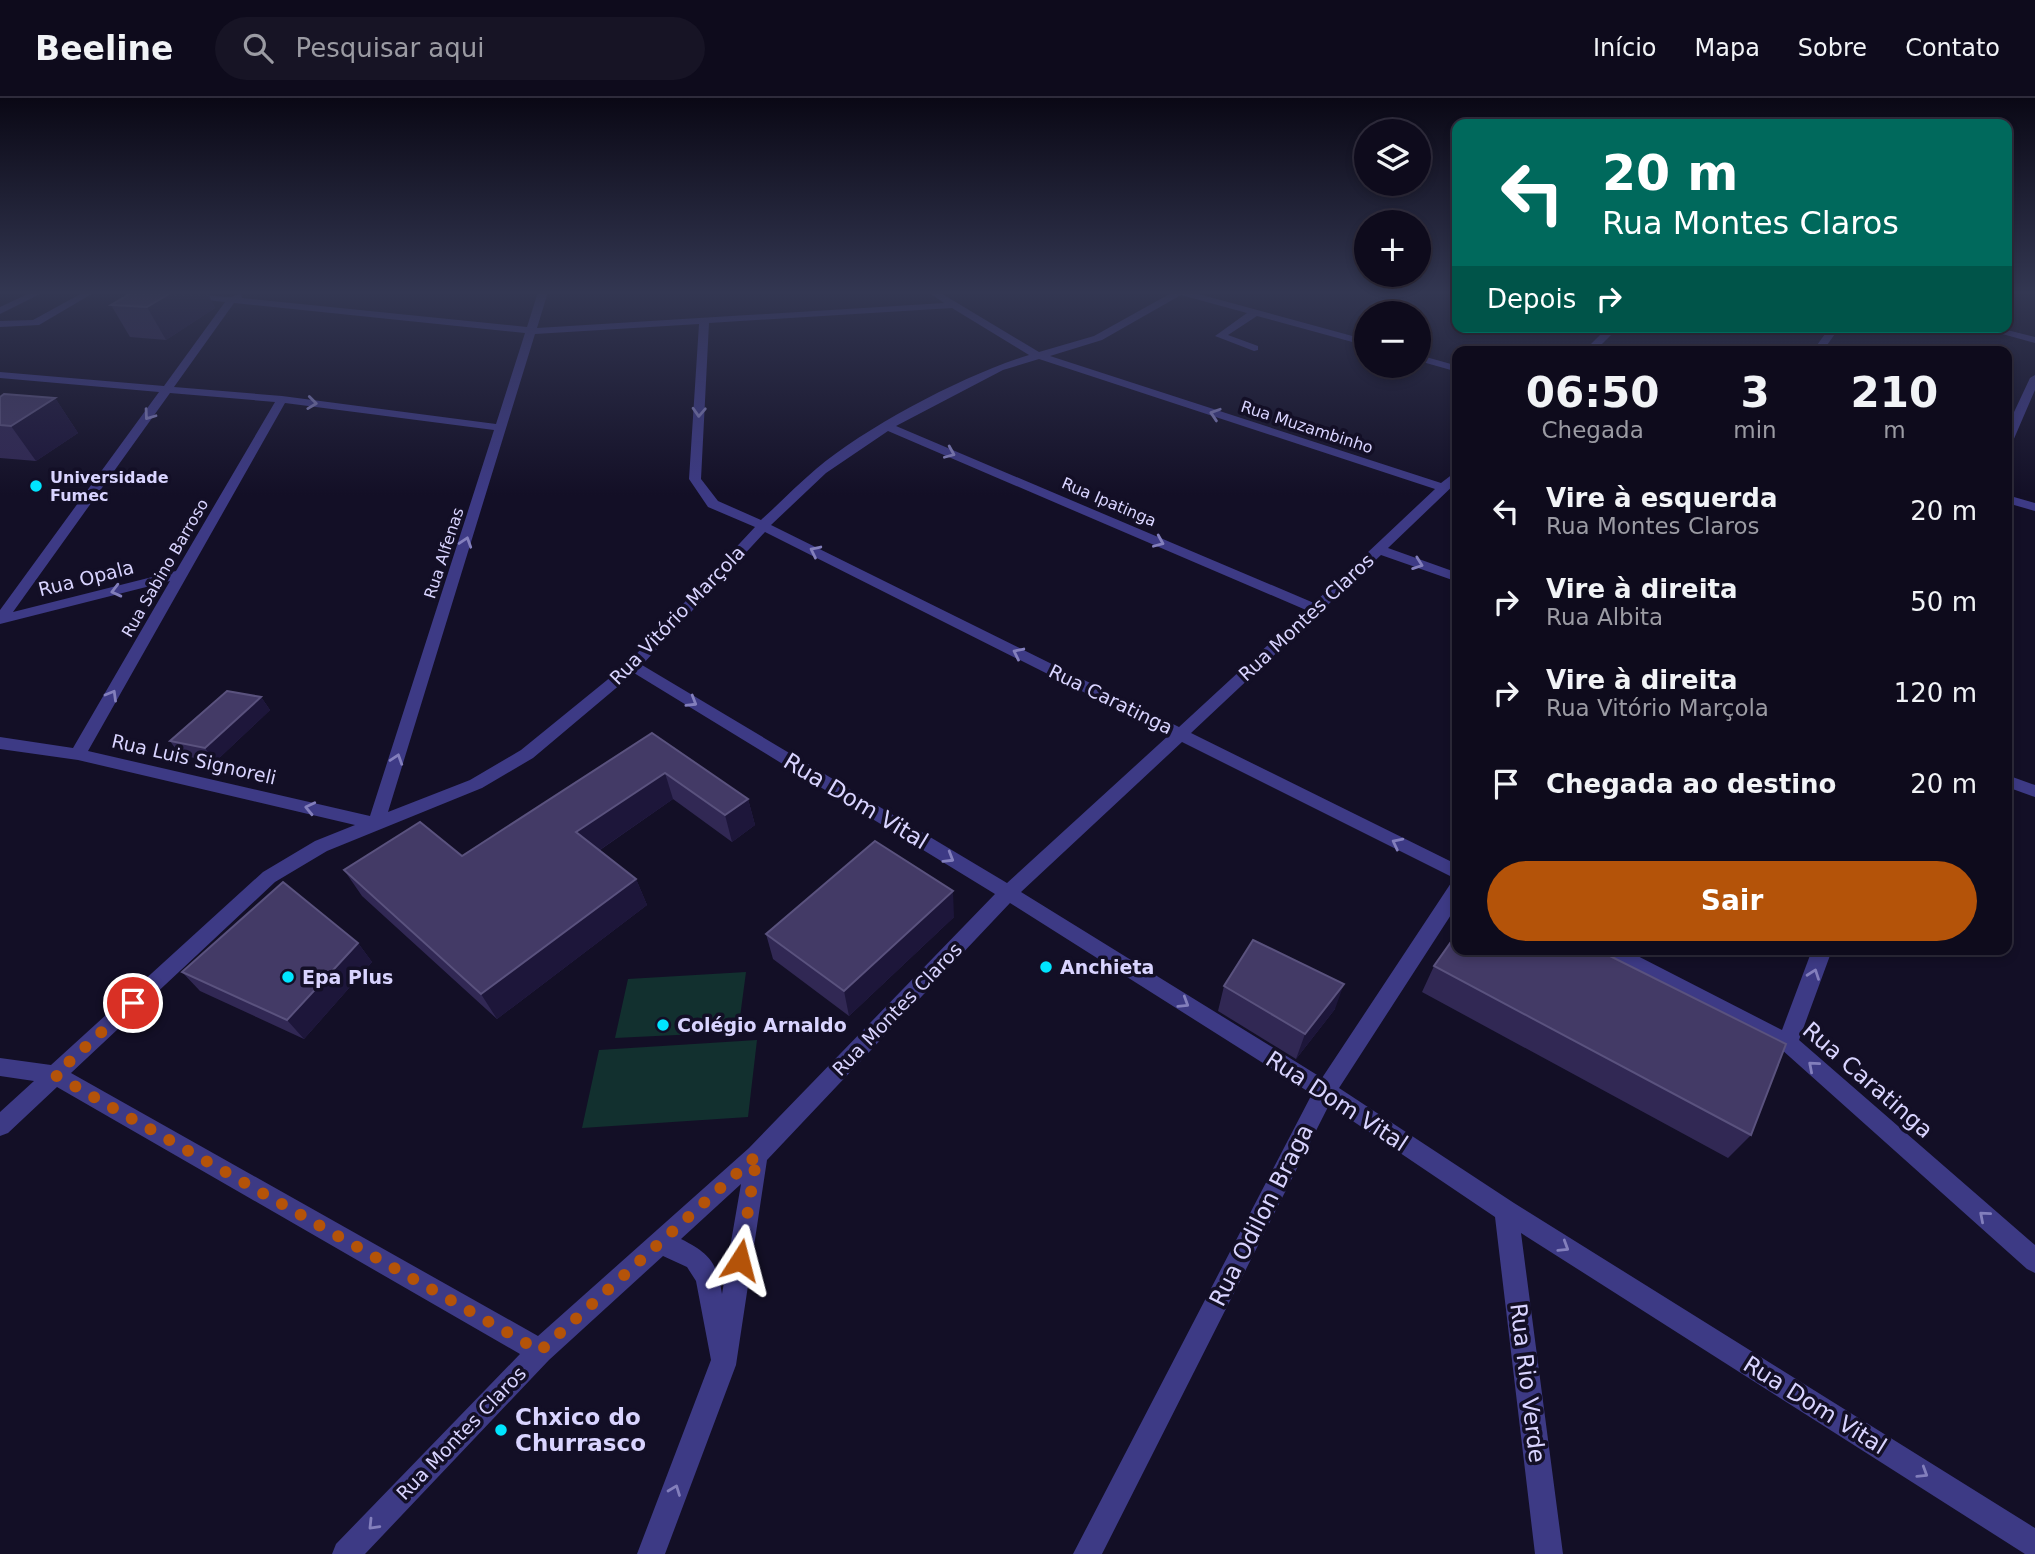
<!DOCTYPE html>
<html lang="pt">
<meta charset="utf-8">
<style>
body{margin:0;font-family:"DejaVu Sans",sans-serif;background:#171425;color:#f1f3f6;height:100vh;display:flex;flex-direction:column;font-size:26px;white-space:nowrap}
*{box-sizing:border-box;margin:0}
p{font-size:23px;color:#9b9ba3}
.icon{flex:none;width:38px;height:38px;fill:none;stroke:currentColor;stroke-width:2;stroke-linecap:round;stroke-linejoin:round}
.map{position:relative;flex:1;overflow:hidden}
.details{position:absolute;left:1452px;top:248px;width:560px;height:609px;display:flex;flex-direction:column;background:#0e0b1c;border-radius:14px;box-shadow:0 4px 10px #0003,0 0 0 2px #2e2b3b}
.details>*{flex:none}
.guide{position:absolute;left:1452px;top:21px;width:560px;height:214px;border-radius:14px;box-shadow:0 4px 10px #0003,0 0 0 2px #2e2b3b;background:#00695c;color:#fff;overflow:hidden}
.controls{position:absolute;left:1354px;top:21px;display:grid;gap:14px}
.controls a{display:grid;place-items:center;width:77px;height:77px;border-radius:50%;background:#0e0b1c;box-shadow:0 4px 10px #0003,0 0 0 2px #2e2b3b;font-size:35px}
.pin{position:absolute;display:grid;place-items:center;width:60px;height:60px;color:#fff;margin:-30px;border:4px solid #fff;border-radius:50%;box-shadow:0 2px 7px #0007}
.me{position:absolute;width:77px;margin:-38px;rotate:9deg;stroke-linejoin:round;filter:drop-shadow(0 0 5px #0008)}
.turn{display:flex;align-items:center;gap:24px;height:147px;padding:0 35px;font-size:32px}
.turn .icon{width:91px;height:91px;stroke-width:2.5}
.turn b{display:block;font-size:49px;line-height:60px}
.then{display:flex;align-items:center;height:66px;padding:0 35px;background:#0003;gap:14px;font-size:26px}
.eta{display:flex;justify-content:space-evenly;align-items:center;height:119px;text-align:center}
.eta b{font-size:42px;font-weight:700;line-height:49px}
.primary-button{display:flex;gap:14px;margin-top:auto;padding:14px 35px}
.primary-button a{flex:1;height:80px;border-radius:42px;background:#b45309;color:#fff;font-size:28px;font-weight:700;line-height:80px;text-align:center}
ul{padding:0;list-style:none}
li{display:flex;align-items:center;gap:21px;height:91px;padding:0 35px}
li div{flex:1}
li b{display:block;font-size:26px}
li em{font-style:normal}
header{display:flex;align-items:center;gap:42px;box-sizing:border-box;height:98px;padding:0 35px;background:#0e0b1c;border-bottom:2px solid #2e2b3b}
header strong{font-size:33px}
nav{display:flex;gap:38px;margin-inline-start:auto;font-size:24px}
.search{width:490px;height:63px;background:#171425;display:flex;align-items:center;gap:18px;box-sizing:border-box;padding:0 24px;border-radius:38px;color:#9b9ba3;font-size:26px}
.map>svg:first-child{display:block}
</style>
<header>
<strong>Beeline</strong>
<div class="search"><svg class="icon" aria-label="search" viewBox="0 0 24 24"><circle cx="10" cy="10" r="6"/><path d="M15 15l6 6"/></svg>Pesquisar aqui</div>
<nav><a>Início</a><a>Mapa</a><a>Sobre</a><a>Contato</a></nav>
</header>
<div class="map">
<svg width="2035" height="1456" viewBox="0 0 2035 1456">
<rect width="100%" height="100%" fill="#130f26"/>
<path fill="#12302f" d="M746,874l-8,60 -123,6 13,-59z
M757,942l-9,77 -166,11 17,-78z"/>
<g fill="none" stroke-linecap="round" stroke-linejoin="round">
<path fill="#3d3a85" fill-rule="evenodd" d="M32,194h12l-44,22v-7z
M84,194h11l-56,33 -39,2v-6l33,-1z
M153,194l77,5 11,-3 1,4 285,29 11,-35h10l-11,36 407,-25 -16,-11h11l100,60 55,-16 79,-44h18l176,48v6l-110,-30 -29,19 30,11v4l-4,1 -39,-15 32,-23 -66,-18 -79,45 -52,16 391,127 17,-13v11l-70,67 70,25v9l-77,-27 -190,178 267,132v15l-276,-138 -161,150 301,186 129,-195 7,-2v23l-119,184 175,115 521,325v26h-10l-504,-321 42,321h-28l-40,-337 -166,-112 -227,449h-29l239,-460 -302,-191 -243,257 -31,205 -71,189h-28l74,-194 -15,-79 -9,-14 -24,-11 -114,104 -184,194h-33l4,-10 184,-190 -463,-267 -49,46 -8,3v-24l34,-31 -34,-5v-18l51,7 212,-193 52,-31 40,-16 -277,-65 -78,-11v-12l73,11 97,-167 -170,43v-14l159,-218 -159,-14v-6l164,14 61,-84 -67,-7zM234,205l291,30 -29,91 -214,-28 -108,-9zM952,210l77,47c-63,19 -162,71 -213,114 -19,16 -36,34 -55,51l-43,-19 -17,-22 8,-156zM699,226l-10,155 19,28 47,20 -127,136 -107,87 -51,30 -82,32 147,-478zM1039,261l396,130 -121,114 -418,-177 107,-56zM170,295l105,9 -99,169 -163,41zM285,305l209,27 -124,386 -282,-65zM888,333l418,179 -127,117 -408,-202 55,-52zM765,434l404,203 -162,148 -365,-218zM634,575l361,221 -246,254 -211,188 -467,-263 204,-191 52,-31 155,-63 51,-30zM741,1086l-19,110c-5,-32 -13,-41 -41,-55z
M1452,194h6v3l-4,-1z
M1608,229h11l-25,25h-11z
M1830,229h10l-18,25h-10z
M1977,229h18l40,10v6z
M1419,257l39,11v6l-39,-11z
M2035,277v15l-22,51 -6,3v-17l23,-49z
M2007,397l28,8v8l-28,-8z
M2007,677l28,10v12l-28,-10z
M1598,852h28l156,80 30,-80h20l-33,90 236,205v28l-8,-4 -246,-220 -180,-93z"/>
</g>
<path fill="#312854" d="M133,194h74l8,16 -49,32 -36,-3 -19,-32z
M0,299l55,1 23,35 -42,28 -36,-3z
M261,599l9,13 -55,52 -35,-7 -10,-14z
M652,635l96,66 7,26 -23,17 -59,-43 -73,51 36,29 11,26 -150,114 -135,-123 -18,-26 118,-14z
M954,819l-105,99 -76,-57 -7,-25z
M358,845l14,19 -68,77 -104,-48 -18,-19z
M1434,868l317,169 -23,23 -306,-166z
M1224,888l111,23 -39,50 -78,-48z"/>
<path fill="#1d163a" d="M172,194h35l8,16 -49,32 -19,-33z
M55,300l23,35 -42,28 -25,-35z
M261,599l9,13 -55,52 -10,-14z
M665,675l8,26 -85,59 -12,-26z
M748,701l7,26 -23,17 -7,-27z
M636,781l11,26 -150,114 -16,-25z
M953,793l1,26 -105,99 -5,-25z
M358,845l14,19 -68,77 -17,-19z
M1344,886l-9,25 -39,50 9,-25z"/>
<path fill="#433a66" stroke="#5a527e" stroke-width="2" d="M133,194h39l-25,15 -36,-2z
M4,296l51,4 -44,28 -11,-1v-28z
M227,593l34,6 -56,51 -35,-7z
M652,635l96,66 -23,16 -60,-42 -89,59 60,47 -155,115 -137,-124 76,-48 42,34z
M875,743l78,50 -109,100 -78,-57z
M283,784l75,61 -71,77 -105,-48z
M1458,834v18h140l188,94 -35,91 -317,-169z
M1253,842l91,44 -39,50 -81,-48z"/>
<defs><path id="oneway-chevron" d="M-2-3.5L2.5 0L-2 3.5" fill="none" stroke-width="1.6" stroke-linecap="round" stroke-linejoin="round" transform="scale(1.75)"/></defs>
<g stroke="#837fbc">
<use href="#oneway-chevron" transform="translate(312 305) rotate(7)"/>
<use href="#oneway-chevron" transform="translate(699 314) rotate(93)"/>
<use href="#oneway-chevron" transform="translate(1215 316) rotate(-162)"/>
<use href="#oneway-chevron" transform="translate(149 317) rotate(126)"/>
<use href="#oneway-chevron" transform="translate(950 355) rotate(23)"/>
<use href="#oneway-chevron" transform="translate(466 444) rotate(-72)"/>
<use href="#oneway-chevron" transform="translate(1159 444) rotate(23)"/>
<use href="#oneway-chevron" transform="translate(815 453) rotate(-154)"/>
<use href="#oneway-chevron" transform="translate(1418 466) rotate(20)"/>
<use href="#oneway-chevron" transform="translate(116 493) rotate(166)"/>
<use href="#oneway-chevron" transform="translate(1018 555) rotate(-154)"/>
<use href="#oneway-chevron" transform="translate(112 597) rotate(-60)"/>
<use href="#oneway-chevron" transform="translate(692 604) rotate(31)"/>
<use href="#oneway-chevron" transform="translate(397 661) rotate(-72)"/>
<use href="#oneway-chevron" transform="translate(310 710) rotate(-167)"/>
<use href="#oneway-chevron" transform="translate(1397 745) rotate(-153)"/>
<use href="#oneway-chevron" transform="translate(949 760) rotate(31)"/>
<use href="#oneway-chevron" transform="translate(1814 876) rotate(-70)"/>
<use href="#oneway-chevron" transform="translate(1184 905) rotate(32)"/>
<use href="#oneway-chevron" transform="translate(1813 968) rotate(-139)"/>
<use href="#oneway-chevron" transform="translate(1984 1118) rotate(-139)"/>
<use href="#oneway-chevron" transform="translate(1564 1149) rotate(32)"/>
<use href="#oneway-chevron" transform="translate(1923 1375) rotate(32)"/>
<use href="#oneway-chevron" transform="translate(675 1392) rotate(-69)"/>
<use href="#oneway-chevron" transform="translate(373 1427) rotate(134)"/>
</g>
<linearGradient id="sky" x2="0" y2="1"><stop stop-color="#0a0815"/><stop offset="0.49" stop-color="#333752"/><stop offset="1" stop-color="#333752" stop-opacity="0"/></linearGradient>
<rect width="2035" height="397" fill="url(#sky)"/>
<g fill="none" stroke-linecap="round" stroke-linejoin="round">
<path stroke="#b45309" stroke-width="12" stroke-dasharray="0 21.6" d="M133,905l-78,72 485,276 217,-196 -17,105"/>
</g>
<g fill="#00e5ff" stroke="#130f26" stroke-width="2.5">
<circle cx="36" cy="388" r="7"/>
<circle cx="1046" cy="869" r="7"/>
<circle cx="288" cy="879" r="7"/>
<circle cx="663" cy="927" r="7"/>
<circle cx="501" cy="1332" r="7"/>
</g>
<g text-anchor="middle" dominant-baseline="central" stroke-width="7" stroke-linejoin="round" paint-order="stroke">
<g font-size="16" fill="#d9d4ff" stroke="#130f26">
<text transform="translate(1307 329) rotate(18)">Rua Muzambinho</text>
<text transform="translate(1109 404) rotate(23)">Rua Ipatinga</text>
<text transform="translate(444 455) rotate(-72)">Rua Alfenas</text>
<text transform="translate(165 470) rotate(-60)">Rua Sabino Barroso</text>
</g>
<g font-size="16" font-weight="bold" fill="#d9d4ff" stroke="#130f26" text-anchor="start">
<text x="50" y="379">Universidade<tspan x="50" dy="18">Fumec</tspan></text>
</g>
<g font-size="19" fill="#d9d4ff" stroke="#130f26">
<text transform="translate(86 480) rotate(-14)">Rua Opala</text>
<text transform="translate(677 517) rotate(-46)">Rua Vitório Marçola</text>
<text transform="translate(1306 519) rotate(-43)">Rua Montes Claros</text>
<text transform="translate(1111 601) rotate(26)">Rua Caratinga</text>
<text transform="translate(194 661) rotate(13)">Rua Luis Signoreli</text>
<text transform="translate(897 911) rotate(-46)">Rua Montes Claros</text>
<text transform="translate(461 1335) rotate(-46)">Rua Montes Claros</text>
</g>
<g font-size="19" font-weight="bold" fill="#d9d4ff" stroke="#130f26" text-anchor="start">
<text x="1060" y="869">Anchieta</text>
<text x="302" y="879">Epa Plus</text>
<text x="677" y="927">Colégio Arnaldo</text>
</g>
<g font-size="23" fill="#d9d4ff" stroke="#130f26">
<text transform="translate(856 703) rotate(31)">Rua Dom Vital</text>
<text transform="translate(1868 982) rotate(41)">Rua Caratinga</text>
<text transform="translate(1337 1003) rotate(33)">Rua Dom Vital</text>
<text transform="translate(1261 1117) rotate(-63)">Rua Odilon Braga</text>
<text transform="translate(1528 1285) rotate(83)">Rua Rio Verde</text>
<text transform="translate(1815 1307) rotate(32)">Rua Dom Vital</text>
</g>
<g font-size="23" font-weight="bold" fill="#d9d4ff" stroke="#130f26" text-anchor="start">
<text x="515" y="1319">Chxico do<tspan x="515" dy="26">Churrasco</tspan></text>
</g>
</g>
</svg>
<div class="controls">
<a><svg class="icon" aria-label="layers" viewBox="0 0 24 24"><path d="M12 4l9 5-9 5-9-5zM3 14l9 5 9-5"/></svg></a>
<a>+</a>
<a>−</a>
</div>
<div class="pin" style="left:133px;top:905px;background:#d93025"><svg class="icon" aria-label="arrive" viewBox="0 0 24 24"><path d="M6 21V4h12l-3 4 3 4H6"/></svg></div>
<svg class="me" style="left:740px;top:1162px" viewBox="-20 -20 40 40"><path d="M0-17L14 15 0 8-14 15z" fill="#b45309" stroke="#fff" stroke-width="4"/></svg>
<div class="guide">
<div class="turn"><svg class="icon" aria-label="left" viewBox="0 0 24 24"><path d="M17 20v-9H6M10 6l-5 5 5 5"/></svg><div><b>20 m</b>Rua Montes Claros</div></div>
<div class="then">Depois<svg class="icon" aria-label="right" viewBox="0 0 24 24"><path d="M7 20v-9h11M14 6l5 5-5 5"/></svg></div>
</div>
<section class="details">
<div class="eta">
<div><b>06:50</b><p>Chegada</p></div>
<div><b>3</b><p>min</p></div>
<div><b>210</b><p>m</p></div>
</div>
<ul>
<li><svg class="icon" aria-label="left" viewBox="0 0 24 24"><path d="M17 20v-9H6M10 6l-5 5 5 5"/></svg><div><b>Vire à esquerda</b><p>Rua Montes Claros</p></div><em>20 m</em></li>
<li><svg class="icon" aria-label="right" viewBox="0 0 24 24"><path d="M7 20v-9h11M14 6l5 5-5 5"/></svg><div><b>Vire à direita</b><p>Rua Albita</p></div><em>50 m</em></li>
<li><svg class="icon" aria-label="right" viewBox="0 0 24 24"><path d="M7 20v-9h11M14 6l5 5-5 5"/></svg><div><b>Vire à direita</b><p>Rua Vitório Marçola</p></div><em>120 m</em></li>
<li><svg class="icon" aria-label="arrive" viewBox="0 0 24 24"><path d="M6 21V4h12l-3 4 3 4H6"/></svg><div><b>Chegada ao destino</b></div><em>20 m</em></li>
</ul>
<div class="primary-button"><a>Sair</a></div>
</section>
</div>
